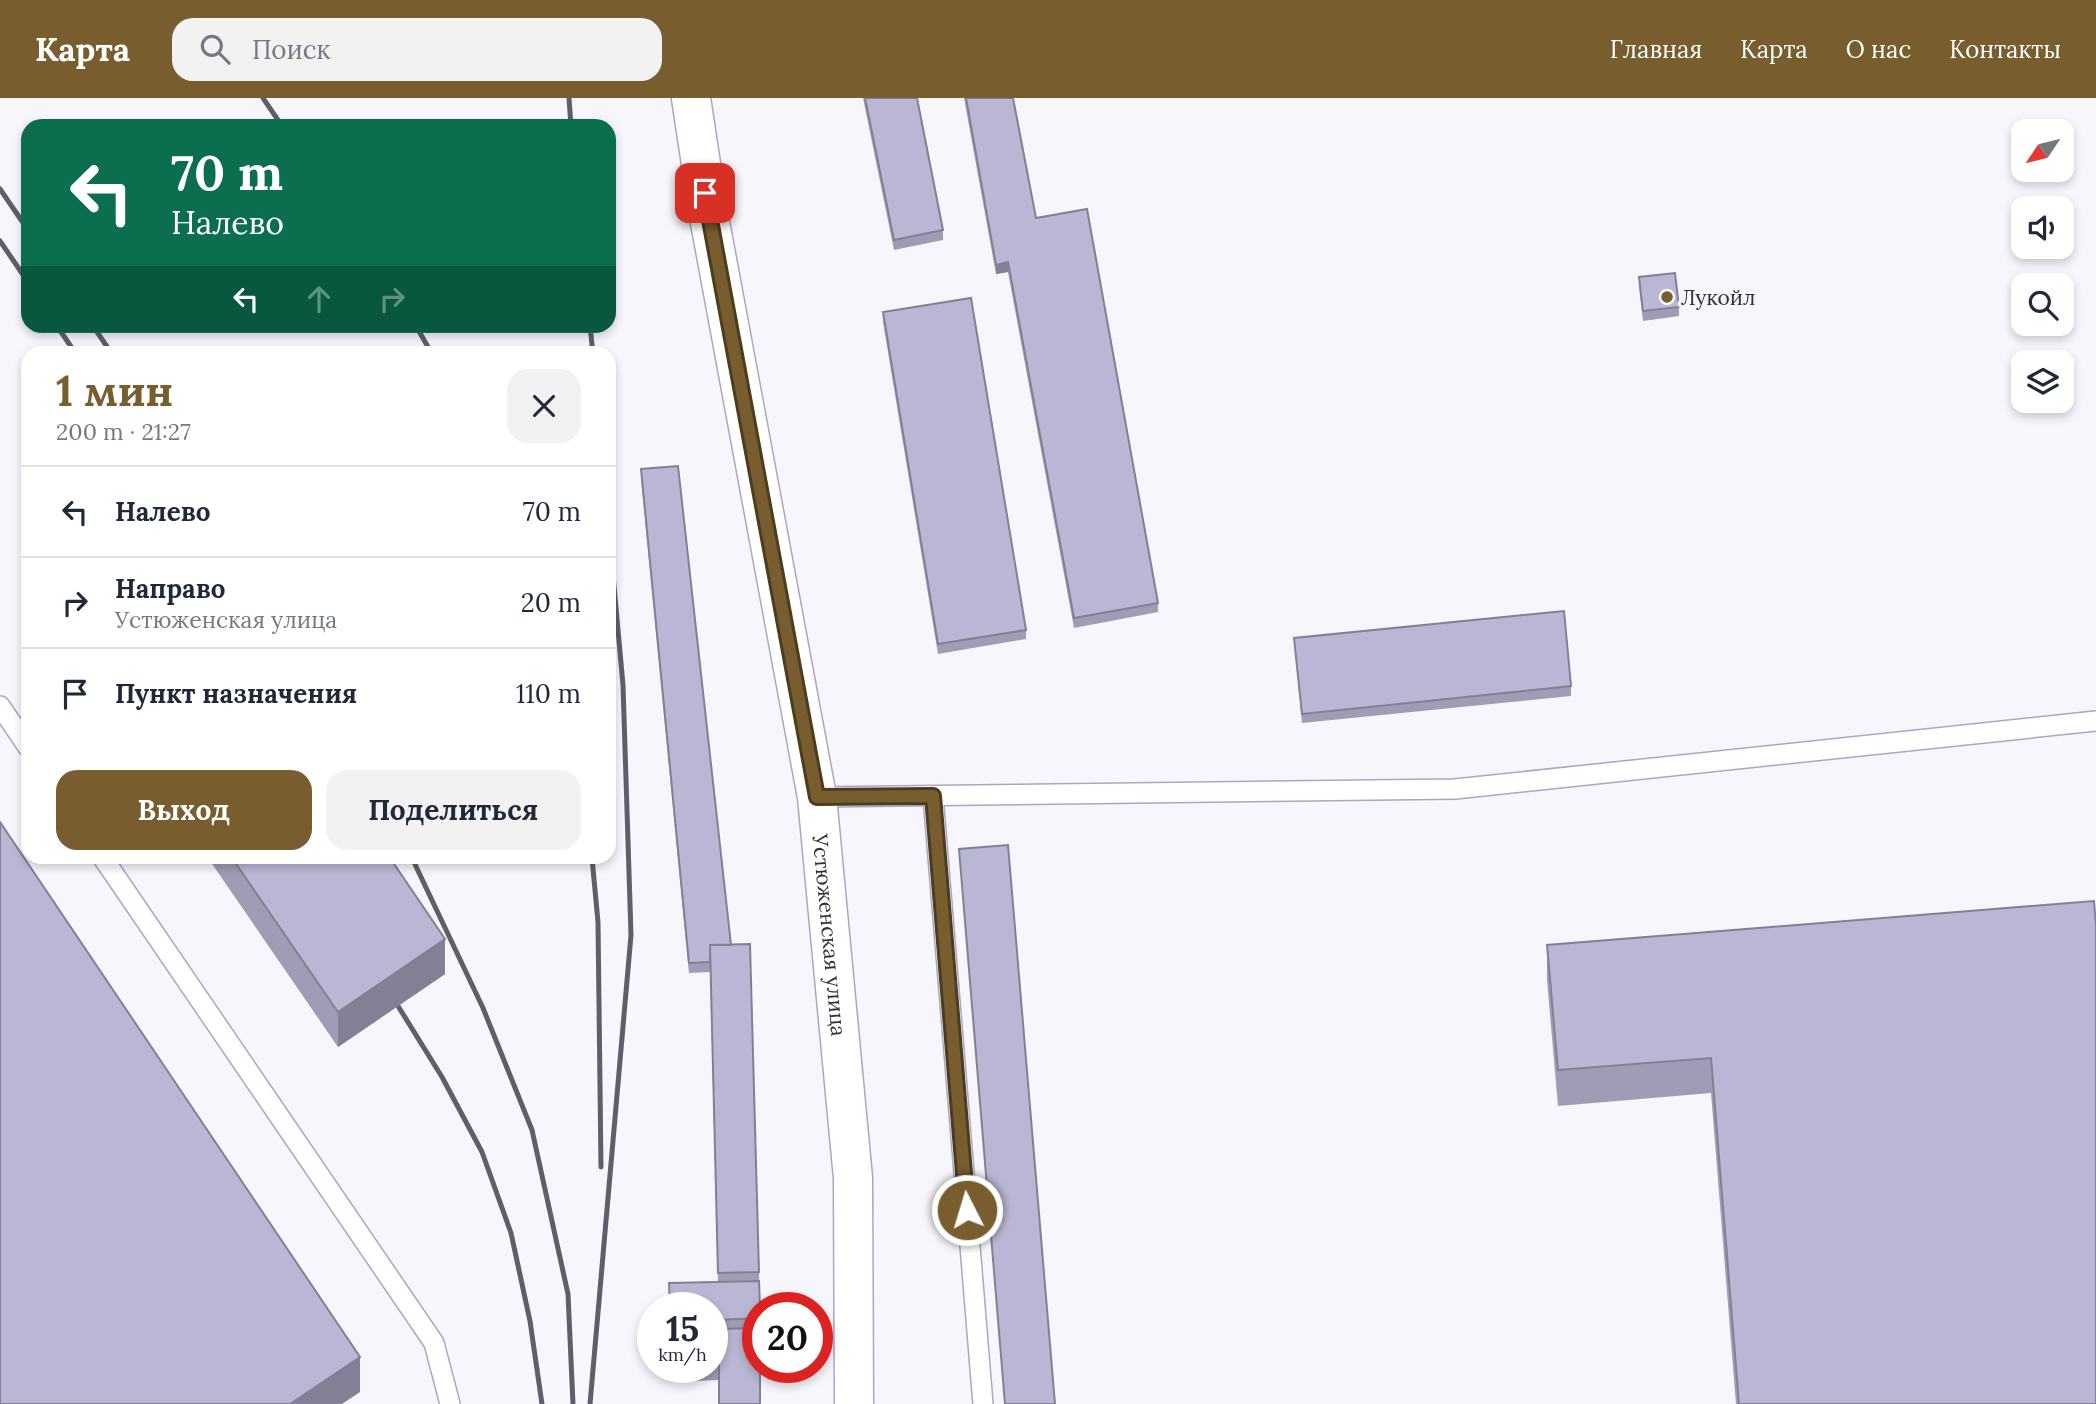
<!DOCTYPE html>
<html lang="ru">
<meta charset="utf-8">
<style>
body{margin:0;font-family:Lora,serif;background:#f2f2f3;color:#1f2937;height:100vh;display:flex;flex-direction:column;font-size:26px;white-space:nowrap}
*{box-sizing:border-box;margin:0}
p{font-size:23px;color:#747a83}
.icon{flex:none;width:38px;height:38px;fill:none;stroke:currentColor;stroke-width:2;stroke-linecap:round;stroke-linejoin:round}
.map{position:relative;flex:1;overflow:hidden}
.details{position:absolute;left:21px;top:248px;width:595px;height:518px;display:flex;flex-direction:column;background:#fff;border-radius:21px;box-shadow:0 4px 10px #0003}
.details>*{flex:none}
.banner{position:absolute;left:21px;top:21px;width:595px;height:214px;border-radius:21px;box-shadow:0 4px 10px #0003;background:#0b6e4f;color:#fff;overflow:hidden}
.needle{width:46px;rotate:235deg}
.tools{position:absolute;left:2011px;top:21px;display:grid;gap:14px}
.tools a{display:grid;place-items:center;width:63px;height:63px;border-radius:14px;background:#fff;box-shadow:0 4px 10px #0003;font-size:35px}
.speed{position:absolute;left:637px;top:1194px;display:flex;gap:14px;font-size:35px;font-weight:700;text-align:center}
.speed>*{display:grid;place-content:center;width:91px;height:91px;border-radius:50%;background:#fff;box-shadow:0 4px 10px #0003;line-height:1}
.speed small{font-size:18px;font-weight:400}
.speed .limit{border:10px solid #d22;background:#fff;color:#111}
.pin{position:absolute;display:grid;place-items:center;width:60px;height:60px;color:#fff;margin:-30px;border-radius:14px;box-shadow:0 4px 10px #0006}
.me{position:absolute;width:77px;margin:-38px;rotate:355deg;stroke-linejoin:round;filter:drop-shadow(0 0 5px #0008)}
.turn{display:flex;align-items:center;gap:24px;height:147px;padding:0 35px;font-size:32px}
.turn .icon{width:91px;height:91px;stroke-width:2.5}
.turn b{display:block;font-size:49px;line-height:60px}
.lanes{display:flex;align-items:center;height:66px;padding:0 35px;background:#0003;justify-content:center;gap:35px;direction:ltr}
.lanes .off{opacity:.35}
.round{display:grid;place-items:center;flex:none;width:74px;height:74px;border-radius:21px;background:#f2f2f3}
.headline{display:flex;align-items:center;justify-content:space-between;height:119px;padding:0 35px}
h1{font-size:42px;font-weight:700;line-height:52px;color:#785d2f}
.action{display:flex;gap:14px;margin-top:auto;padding:14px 35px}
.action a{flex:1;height:80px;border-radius:21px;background:#785d2f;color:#fff;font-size:28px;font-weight:700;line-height:80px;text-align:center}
.action a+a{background:#f2f2f3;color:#1f2937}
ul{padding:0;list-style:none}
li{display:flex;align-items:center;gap:21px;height:91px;padding:0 35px;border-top:2px solid #e0e1e3}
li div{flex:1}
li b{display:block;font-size:26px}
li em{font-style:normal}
header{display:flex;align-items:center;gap:42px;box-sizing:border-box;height:98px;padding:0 35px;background:#785d2f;color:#fff}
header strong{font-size:33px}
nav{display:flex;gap:38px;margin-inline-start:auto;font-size:24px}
.search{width:490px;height:63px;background:#f2f2f3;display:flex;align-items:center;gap:18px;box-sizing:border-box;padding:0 24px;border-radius:21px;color:#747a83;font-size:26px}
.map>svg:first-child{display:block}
</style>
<header>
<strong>Карта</strong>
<div class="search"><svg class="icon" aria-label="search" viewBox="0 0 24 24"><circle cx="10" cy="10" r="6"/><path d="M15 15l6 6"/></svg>Поиск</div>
<nav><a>Главная</a><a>Карта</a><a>О нас</a><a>Контакты</a></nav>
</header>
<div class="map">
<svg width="2096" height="1306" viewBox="0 0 2096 1306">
<rect width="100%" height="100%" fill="#f6f6fc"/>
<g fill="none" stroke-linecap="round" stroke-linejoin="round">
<defs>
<path id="service" d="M0,608l28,41
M933,698l50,608
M817,699l638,-8 641,-68
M103,760l331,485 16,61"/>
<g id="secondary">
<path id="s1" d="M691,0l18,119 108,580 36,381 1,226"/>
</g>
</defs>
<use href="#service" stroke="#a9a7c3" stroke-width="22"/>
<use href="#secondary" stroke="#a9a7c3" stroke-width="41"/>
<use href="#service" stroke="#fff" stroke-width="19"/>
<use href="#secondary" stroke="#fff" stroke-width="38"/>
<path stroke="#5f5f69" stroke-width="5" d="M263,0l19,28
M569,0l2,28
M0,91l28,41
M0,143l28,41
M57,228l19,28
M93,228l19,28
M416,228l16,28
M590,228l3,28
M412,760l71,150 49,122 36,164 5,110
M592,760l6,64 3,245
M398,908l44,71 40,75 29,81 19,88 12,83
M590,1306l41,-469 -8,-250 -14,-154"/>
</g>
<path fill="#9f9db6" d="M863,0h54l26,132v10l-49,10z
M964,0h49l23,120 122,385v9l-84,16 -66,-356 -12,2z
M1639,179l40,30v9l-36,5 -4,-34z
M883,214l143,318v9l-88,15 -55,-332z
M641,371l90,476 19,-1 10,363h-2v60l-39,13 -47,2 -1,-15h41v-60h-43v-24l49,-1 -8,-310 -21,1 -48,-495z
M1294,540l277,48v10l-269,27z
M959,751l96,555h-50z
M208,760h182l55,116 -107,73z
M2096,828v478h-360l-25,-311 -153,13 -11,-126v-35z"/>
<path fill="#828094" d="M1008,164v10l-12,2v-9z
M445,841v35l-107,73v-35z
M360,1259v35l-18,12h-52z"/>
<path fill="#b9b7d4" stroke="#828094" stroke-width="2" d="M865,0h52l26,132 -49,10z
M966,0h47l23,120 51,-9 71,394 -84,15 -66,-356 -12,3z
M1675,175l4,34 -36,4 -4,-34z
M971,200l55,332 -88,14 -55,-332z
M678,368l53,479h-21v17l-21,1 -48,-494z
M1564,513l7,75 -269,28 -8,-76z
M0,724l360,535 -70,47h-290z
M1008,747l47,559h-50l-46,-555z
M232,760h158l55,81 -107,73z
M2094,803l2,25v478h-357l-28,-346 -153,12 -11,-125z
M750,846l9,328 -41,1 -8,-328z
M759,1183l1,26h-2v11l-39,2 1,41 -8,1v-55h-42l-1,-24z
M758,1230v39h2v37h-41v-43h1l-1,-32z"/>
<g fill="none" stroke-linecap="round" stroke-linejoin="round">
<defs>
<path id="route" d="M705,95l112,604 116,-1 34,414"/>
</defs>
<use href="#route" stroke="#4e3c1f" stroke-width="18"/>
<use href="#route" stroke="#785d2f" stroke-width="12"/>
</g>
<circle fill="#785d2f" stroke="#f6f6fc" stroke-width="2.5" cx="1667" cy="199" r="7"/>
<g text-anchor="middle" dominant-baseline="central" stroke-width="7" stroke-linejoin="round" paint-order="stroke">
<g font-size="21" fill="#302f3a" stroke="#f6f6fc" text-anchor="start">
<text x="1681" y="199">Лукойл</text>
</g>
<g font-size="21" fill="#302f3a" stroke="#f6f6fc">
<text stroke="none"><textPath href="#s1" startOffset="849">Устюженская улица</textPath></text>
</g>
</g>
</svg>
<div class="tools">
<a><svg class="needle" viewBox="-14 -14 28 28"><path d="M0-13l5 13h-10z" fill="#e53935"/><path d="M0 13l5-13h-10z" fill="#747a83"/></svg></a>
<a><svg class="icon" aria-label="sound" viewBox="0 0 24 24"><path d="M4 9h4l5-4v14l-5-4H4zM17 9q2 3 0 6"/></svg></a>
<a><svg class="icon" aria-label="search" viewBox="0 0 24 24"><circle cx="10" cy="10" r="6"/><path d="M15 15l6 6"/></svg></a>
<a><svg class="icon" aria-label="layers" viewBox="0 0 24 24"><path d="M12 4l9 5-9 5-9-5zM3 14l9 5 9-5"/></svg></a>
</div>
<div class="speed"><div>15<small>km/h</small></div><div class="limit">20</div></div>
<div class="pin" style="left:705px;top:95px;background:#d93025"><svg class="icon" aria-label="arrive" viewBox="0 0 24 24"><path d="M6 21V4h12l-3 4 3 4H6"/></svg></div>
<svg class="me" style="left:967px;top:1112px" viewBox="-20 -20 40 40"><circle r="17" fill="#785d2f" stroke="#fff" stroke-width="3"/><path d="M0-11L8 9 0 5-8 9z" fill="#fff"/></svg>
<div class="banner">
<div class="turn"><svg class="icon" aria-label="left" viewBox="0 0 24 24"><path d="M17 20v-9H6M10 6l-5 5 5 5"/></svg><div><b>70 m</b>Налево</div></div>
<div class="lanes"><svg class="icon" aria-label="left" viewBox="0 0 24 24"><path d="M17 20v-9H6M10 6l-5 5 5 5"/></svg><svg class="icon off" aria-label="ahead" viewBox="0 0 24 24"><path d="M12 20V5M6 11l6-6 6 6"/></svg><svg class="icon off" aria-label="right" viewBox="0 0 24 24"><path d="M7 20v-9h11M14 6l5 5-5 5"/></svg></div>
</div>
<section class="details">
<div class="headline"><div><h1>1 мин</h1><p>200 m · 21:27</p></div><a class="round"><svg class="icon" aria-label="close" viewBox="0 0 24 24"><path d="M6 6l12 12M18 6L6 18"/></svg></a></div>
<ul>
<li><svg class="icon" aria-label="left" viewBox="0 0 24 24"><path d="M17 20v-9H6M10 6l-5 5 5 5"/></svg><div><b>Налево</b></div><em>70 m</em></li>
<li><svg class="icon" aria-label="right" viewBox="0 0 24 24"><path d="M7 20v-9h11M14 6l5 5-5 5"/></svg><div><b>Направо</b><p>Устюженская улица</p></div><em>20 m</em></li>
<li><svg class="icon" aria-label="arrive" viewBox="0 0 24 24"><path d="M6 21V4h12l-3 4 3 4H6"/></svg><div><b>Пункт назначения</b></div><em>110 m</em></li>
</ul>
<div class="action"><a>Выход</a><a>Поделиться</a></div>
</section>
</div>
